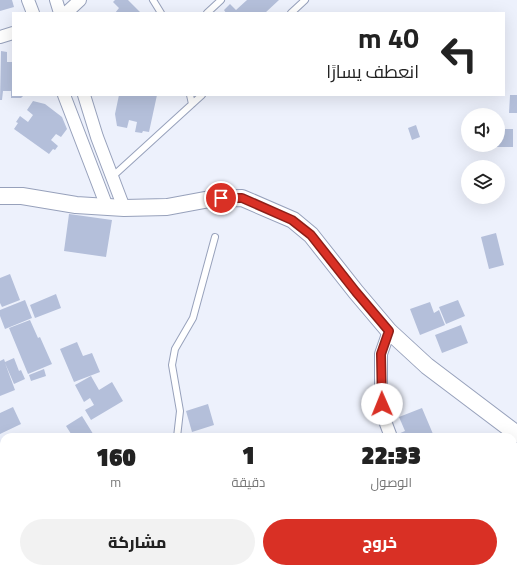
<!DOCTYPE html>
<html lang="ar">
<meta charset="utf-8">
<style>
body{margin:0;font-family:"Titillium Web",Cairo,sans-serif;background:#f2f2f2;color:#222;direction:rtl;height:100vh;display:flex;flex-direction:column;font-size:15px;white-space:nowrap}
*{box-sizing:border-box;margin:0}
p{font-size:13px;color:#767676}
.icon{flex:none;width:22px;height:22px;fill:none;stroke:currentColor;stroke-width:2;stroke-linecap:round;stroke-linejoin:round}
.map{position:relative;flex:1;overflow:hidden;direction:ltr}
.side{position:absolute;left:0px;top:433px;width:517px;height:140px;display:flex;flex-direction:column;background:#fff;border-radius:12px 12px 0 0;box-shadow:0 4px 16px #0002;direction:rtl}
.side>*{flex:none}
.hud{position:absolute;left:12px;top:12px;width:493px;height:84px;border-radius:0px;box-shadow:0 4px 16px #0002;direction:rtl;background:#fff;color:#222;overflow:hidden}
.fabs{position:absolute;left:461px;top:108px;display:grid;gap:8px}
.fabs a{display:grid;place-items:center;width:44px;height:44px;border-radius:50%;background:#fff;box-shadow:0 4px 16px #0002;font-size:20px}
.pin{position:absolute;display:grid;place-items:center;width:34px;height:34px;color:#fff;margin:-17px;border:2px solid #fff;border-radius:50%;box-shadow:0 1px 4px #0007}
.me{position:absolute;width:44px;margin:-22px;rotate:359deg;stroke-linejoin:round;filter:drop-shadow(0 0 3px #0008)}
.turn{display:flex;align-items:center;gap:14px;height:84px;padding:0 20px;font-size:18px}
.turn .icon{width:52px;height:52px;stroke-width:2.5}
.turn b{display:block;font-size:28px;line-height:34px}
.eta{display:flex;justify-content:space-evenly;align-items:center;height:68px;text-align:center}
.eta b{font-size:24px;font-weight:800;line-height:28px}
.cta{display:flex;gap:8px;margin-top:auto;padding:8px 20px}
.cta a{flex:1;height:46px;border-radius:24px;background:#d93025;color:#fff;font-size:16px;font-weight:800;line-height:46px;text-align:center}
.cta a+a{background:#f2f2f2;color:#222}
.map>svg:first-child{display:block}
</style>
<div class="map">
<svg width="517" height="573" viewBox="0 0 517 573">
<rect width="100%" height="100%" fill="#edf1fc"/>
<path fill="#b4bfda" d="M0,0h12l2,7 -14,4z
M115,0h13l13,13h-26l4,-5 -6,-6z
M247,0h32l-14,13h-39l-2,-3 6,-6 6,6z
M1,51l6,1v10h6v33h11l-3,3h-10v-7h-8l-1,9h-2z
M119,95h38l-8,37 -6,-1 -1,2 -7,-1 2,-10 -8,-2 -2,8 -10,-2 -2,-12z
M510,95h7v18h-8z
M33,101l12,3 17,13 5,12 -6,8 -5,-3 -5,6 7,6 -3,4 -2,-1 -4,5 -35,-25 4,-6 -2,-1 4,-6 8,6 5,-7 -6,-5z
M498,120h3v9h12v18h-27v-2h12z
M416,125l4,12 -8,3 -4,-12z
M69,214l43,6 -6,37 -42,-6z
M496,233l8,32 -15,4 -8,-32z
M10,274l10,26 -18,7 -2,-4v-25z
M56,294l5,14 -26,10 -5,-13z
M25,300l7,18 -27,11 -5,-13v-6z
M458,300l7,16 -19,8 -7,-17z
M430,302l4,11 5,-3 6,15 -25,10 -10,-26z
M30,320l8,18 2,-1 12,27 -24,10 -19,-46z
M461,325l7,18 -26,10 -7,-18z
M77,342l6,14 9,-3 8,19 -26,10 -14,-33z
M14,358l5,13 2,-1 4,9 -11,5 -9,-21 10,27 -15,6v-35l4,-2 1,3z
M44,369l2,7 -15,5 -2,-6z
M91,376l8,14 13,-8 11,19 -32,19 -6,-10 9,-5 -4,-7 -6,4 -9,-17z
M208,404l6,21 -22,7 -6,-21z
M13,407l8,17 -21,10v-21z
M422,408l11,26 -7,3h-27l-1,-3 7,-3 -6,-14z
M82,416l13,21h-22l-7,-11z
M4,509v9l-4,2v-9z
M4,521v16h-2l-2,-4v-9z"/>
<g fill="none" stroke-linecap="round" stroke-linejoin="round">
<defs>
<path id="service" d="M153,0l8,13
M207,13l14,-13
M291,13l14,-13
M190,95l2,9
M112,177l90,-82
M177,437l3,-26 -8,-46 3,-16 18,-31 22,-81
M141,573l2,-4"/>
<path id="minor" d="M28,0l5,13
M56,0l4,13
M66,13l14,-13
M0,37l13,-4
M64,95l43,112
M84,95l13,42 27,71
M389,331l-8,23v40l1,19 9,24
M437,569v4"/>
<path id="secondary" d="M0,196h22l54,9 48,3 43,-1 43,-8 32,-1 51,22 18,15 45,57 33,39 38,35 90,68"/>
</defs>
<use href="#service" stroke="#97a1bb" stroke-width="8"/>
<use href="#minor" stroke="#97a1bb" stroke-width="14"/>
<use href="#secondary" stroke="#97a1bb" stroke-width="18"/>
<use href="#service" stroke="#fff" stroke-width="6"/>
<use href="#minor" stroke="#fff" stroke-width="12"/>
<use href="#secondary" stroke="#fff" stroke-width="16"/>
</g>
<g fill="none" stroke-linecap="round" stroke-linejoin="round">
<defs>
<path id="route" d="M221,198h21l50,22 19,15 45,57 33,39 -8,23 1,50"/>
</defs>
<use href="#route" stroke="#8d1f18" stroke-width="10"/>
<use href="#route" stroke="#d93025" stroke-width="7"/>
</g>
</svg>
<div class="fabs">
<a><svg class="icon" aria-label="sound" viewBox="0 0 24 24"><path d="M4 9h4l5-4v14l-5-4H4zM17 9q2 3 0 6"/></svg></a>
<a><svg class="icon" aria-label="layers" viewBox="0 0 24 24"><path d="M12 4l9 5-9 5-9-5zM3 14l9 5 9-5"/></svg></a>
</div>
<div class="pin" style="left:221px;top:198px;background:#d93025"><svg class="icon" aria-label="arrive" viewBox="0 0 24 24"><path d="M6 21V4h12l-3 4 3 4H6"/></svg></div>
<svg class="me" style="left:382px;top:404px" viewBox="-20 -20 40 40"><circle r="19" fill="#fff"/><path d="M0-13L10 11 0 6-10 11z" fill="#d93025"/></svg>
<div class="hud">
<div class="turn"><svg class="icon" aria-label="left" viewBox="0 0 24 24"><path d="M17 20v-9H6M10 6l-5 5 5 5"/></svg><div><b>40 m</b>انعطف يسارًا</div></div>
</div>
<section class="side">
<div class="eta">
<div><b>22:33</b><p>الوصول</p></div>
<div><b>1</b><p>دقيقة</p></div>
<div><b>160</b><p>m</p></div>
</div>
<div class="cta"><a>خروج</a><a>مشاركة</a></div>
</section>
</div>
